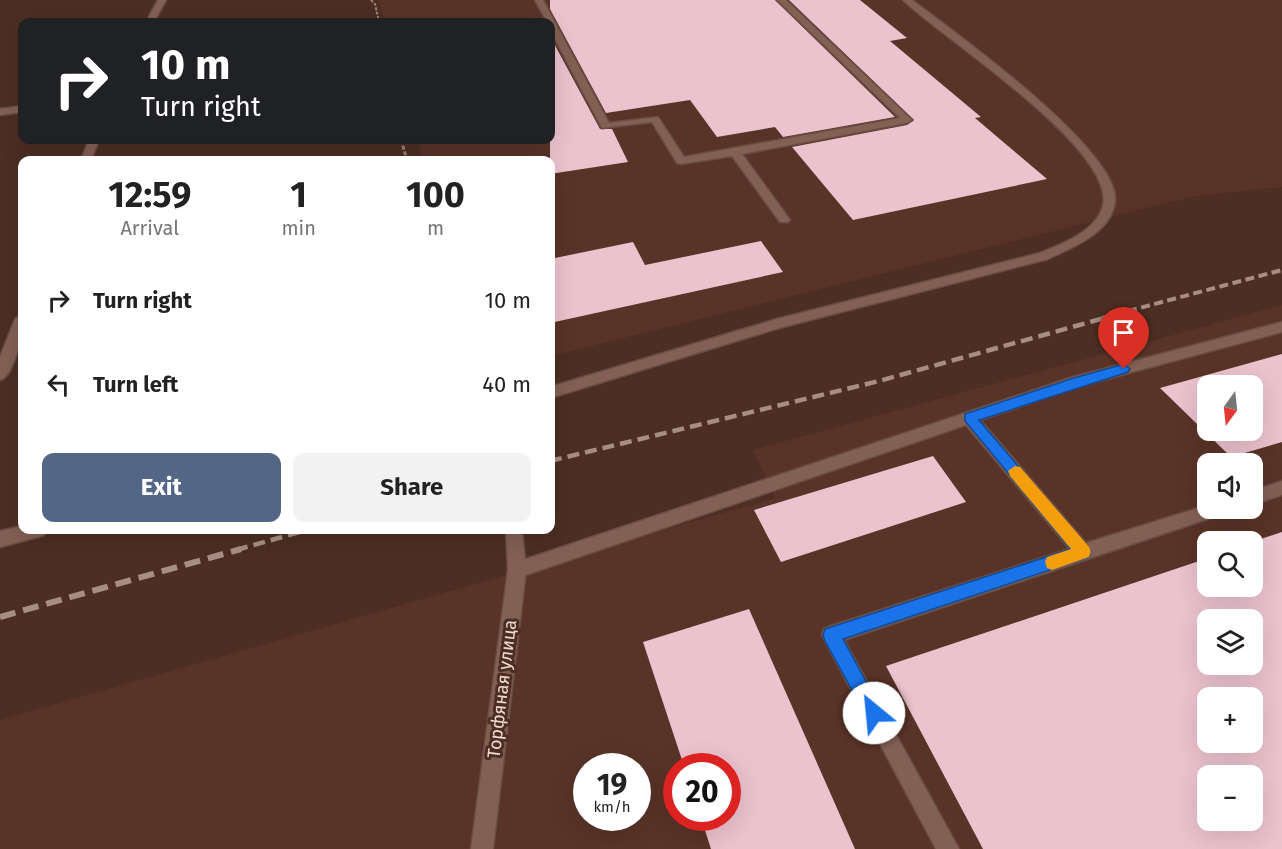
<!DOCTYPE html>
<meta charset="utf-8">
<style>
body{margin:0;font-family:"Fira Sans",sans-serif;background:#f2f2f2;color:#222;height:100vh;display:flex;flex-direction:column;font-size:22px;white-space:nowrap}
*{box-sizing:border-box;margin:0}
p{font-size:20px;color:#767676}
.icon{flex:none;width:33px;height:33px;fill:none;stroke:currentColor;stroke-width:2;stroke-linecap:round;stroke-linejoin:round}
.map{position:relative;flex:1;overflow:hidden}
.panel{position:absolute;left:18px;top:156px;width:537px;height:378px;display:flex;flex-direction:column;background:#fff;border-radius:12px;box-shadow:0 6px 24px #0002}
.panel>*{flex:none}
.hud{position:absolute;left:18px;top:18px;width:537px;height:126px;border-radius:12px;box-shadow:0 6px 24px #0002;background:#202124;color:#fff;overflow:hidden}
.needle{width:39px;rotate:195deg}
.tools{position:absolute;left:1197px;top:375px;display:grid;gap:12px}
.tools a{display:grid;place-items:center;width:66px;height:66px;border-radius:12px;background:#fff;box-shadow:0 6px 24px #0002;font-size:30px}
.speed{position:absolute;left:573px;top:753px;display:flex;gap:12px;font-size:30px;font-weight:700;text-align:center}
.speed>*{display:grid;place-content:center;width:78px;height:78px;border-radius:50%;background:#fff;box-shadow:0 6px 24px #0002;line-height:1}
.speed small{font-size:15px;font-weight:400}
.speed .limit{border:9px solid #d22;background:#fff;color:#111}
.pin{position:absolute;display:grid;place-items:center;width:51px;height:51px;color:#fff;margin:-62px -26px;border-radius:50% 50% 50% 0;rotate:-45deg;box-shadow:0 0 6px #0007}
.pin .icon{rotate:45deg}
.me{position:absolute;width:66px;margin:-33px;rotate:332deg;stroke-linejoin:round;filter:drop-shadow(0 0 4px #0008)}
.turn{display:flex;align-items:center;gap:21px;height:126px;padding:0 24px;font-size:27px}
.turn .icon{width:78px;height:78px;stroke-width:2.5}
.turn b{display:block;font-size:42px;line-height:51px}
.eta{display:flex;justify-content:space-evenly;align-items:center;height:102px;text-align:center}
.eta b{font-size:36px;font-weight:700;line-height:42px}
.button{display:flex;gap:12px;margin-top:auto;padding:12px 24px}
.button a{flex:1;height:69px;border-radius:12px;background:#546685;color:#fff;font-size:24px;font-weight:700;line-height:69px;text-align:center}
.button a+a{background:#f2f2f2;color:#222}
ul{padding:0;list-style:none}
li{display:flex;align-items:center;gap:18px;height:84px;padding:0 24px}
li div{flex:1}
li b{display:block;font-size:22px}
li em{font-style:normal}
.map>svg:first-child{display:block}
</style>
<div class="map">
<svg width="1282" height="849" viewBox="0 0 1282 849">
<rect width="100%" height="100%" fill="#4c2e23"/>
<path fill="#593327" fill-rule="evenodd" d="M379,0h903v187l-87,9 -644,160 -1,-196h-127l-6,-20h133v-118h-165z
M1282,305v544h-1282v-129l775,-222 -22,-48zM1208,386h44v44h-44zM1208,464h44v44h-44zM1208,542h44v44h-44zM1208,620h44v44h-44zM1208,698h44v44h-44zM586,766h52v52h-52zM676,766h52v52h-52zM1208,776h44v44h-44z"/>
<path fill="#ebc2ce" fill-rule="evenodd" d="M550,0h225l120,117 -112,20 -8,-10 -58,10 -27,-37 -84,13 -56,-104z
M789,0h71l47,38 -17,3 91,76 -6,1 72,61 -194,41 -61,-73 115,-22 7,-5z
M550,36l50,93h12l16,33 -78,12z
M761,241l22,31 -233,51v-64l83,-17 12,23z
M1282,354v88l-51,15 -71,-69zM1208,386h44v44h-44z
M933,456l33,46 -185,60 -27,-52z
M1282,532v317h-299l-97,-183 322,-108v28h44v-44zM1208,620h44v44h-44zM1208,698h44v44h-44zM1208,776h44v44h-44z
M749,609l106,240h-144l-10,-31h27v-52h-44l-41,-124z"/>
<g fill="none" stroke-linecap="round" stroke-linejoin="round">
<defs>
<path id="service" d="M535,0h8l66,123 49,-6 26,40 216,-39 -123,-118h9l126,120 -5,3 -165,31 48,66 -2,2h-8l-48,-66 -51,8 -4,-1 -25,-41 -50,6 -52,-98v-8h-3z
M1282,322v10l-202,54 -100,34 106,123 122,-38v3h20l-2,5 -382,127 115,209h-23l-114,-214 2,-6 7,-3 239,-77 -104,-124 -449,153 -6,-2 -3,-6 3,-6 6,-2 556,-185z
M1282,481v14l-30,10v-14z"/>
<path id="minor" d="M158,0h8l-12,22h-8z
M22,106v6l-22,3v-6z
M89,140h10l-8,20h-10z
M22,314c2,14 -7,62 -22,66v-23l15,-38z
M22,526v4h24l-2,5 -6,2 -38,10v-16z"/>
<path id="tertiary" d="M903,0h9c40,30 210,152 203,202 -4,31 -42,45 -67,57l-269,69 -229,70v-11l227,-68 263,-66c21,-9 53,-20 62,-44 21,-56 -163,-173 -199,-209z
M506,530h16l4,40 -33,279h-22l37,-279z"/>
</defs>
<use href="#service" stroke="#664c43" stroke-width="3"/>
<use href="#minor" stroke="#664c43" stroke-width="3"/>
<use href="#tertiary" stroke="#664c43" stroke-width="3"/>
<path stroke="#9c837a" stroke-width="2" stroke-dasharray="3 1.5" stroke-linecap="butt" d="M371,0l4,4 4,18"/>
<path stroke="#9c837a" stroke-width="3" stroke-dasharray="4 2" stroke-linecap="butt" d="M401,140l6,20"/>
<use href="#service" fill="#836054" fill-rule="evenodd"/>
<use href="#minor" fill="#836054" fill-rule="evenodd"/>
<use href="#tertiary" fill="#836054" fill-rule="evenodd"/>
<path stroke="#a78e85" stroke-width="4" stroke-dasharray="9 4.5" stroke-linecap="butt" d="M1102,318l180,-48"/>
<path stroke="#a78e85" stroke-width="4.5" stroke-dasharray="12 6" stroke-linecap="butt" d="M550,461l329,-80 229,-64
M236,550l71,-20"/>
<path stroke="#a78e85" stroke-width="6" stroke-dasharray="16 8" stroke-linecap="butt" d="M0,617l241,-68"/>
</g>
<path fill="#1a73e8" stroke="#114b97" stroke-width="1.5" d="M1124,364l6,5 -2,3 -149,48 112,132 -2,5 -246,82 40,74 -3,6 -6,3 -6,-3 -43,-78 -2,-6 2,-6 246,-80 -106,-128v-7l109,-36z"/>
<path fill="#f59e0b" d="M1015,466l5,1 69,80 2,5 -2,5 -37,13 -5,-2 -2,-6 2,-5 24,-8 -61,-73 -2,-5z"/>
<g text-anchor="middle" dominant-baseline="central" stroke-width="6" stroke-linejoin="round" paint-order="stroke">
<g font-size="18" fill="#efdad3" stroke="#4c2e23">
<text transform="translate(502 689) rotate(-83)">Торфяная улица</text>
</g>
</g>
</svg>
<div class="tools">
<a><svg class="needle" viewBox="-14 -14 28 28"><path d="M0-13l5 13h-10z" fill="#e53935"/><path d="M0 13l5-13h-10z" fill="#767676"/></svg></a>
<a><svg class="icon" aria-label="sound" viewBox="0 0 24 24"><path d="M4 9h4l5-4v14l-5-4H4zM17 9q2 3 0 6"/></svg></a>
<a><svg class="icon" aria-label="search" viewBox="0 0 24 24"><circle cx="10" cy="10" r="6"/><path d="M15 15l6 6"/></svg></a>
<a><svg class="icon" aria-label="layers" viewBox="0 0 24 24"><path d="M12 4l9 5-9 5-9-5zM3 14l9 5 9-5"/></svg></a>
<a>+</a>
<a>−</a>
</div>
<div class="speed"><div>19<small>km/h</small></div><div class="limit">20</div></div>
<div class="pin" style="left:1124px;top:369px;background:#d93025"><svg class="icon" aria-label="arrive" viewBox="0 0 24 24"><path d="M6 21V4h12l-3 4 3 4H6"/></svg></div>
<svg class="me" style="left:874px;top:713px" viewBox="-20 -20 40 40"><circle r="19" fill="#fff"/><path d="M0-13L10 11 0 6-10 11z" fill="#1a73e8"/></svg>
<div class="hud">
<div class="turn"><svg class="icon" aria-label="right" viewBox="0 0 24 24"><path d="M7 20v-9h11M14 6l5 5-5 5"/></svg><div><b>10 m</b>Turn right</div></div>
</div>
<section class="panel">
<div class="eta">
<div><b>12:59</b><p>Arrival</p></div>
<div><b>1</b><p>min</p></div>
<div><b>100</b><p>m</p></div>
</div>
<ul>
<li><svg class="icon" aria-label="right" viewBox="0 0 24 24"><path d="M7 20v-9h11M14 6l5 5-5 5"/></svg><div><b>Turn right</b></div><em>10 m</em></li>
<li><svg class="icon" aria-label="left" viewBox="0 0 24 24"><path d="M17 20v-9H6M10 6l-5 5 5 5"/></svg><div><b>Turn left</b></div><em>40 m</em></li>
</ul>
<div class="button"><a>Exit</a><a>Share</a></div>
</section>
</div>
